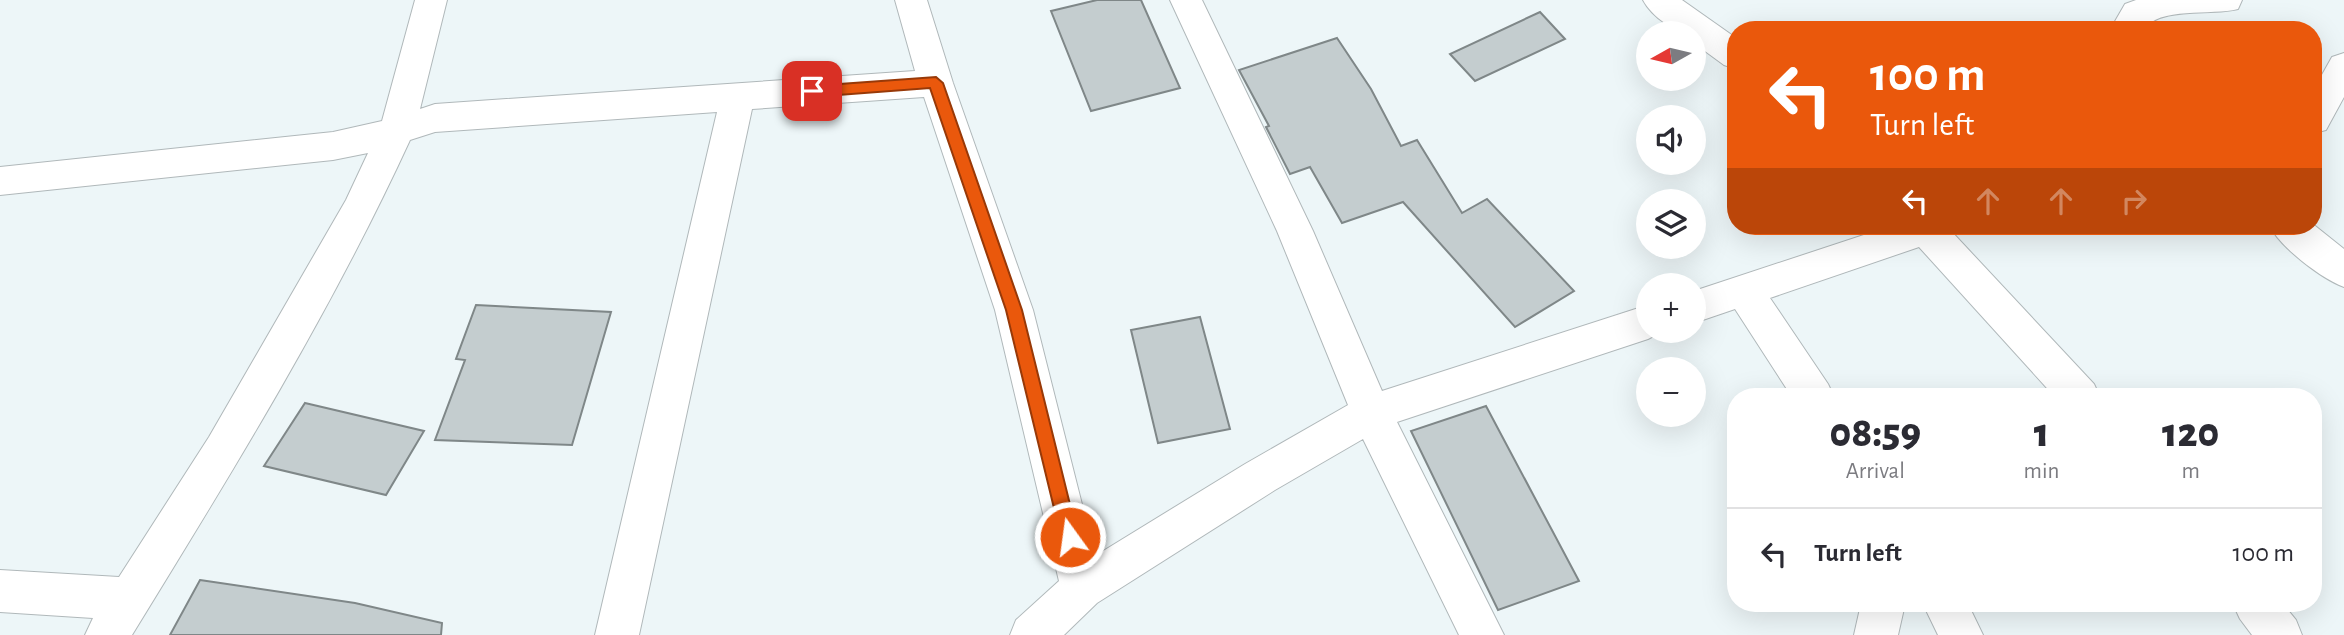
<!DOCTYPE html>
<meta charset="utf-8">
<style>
body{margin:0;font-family:"Alegreya Sans",sans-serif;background:#f7f7f7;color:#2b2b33;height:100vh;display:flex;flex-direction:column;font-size:26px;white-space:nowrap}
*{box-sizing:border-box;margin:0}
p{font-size:23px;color:#7c7c81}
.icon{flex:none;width:38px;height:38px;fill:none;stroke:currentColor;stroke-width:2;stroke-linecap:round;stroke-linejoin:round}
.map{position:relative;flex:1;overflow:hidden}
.sheet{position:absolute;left:1727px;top:388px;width:595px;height:224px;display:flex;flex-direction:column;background:#fff;border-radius:28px;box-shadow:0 7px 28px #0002}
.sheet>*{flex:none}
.banner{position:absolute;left:1727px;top:21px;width:595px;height:214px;border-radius:28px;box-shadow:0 7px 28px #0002;background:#ea580c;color:#fff;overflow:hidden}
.needle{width:46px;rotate:262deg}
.fabs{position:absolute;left:1636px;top:21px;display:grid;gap:14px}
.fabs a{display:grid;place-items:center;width:70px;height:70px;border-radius:50%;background:#fff;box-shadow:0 7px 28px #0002;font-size:35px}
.pin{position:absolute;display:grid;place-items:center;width:60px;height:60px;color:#fff;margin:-30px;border-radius:14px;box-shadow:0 4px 10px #0006}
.me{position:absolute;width:77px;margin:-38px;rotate:346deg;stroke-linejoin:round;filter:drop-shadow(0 0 5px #0008)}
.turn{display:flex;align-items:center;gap:24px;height:147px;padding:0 28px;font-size:32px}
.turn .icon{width:91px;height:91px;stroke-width:2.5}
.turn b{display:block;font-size:49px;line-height:60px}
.lanes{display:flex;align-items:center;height:66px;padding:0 28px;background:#0003;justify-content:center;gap:35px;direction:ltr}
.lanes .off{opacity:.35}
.eta{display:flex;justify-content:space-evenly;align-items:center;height:119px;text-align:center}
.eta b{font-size:42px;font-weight:800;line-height:49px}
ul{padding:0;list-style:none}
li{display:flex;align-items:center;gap:21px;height:91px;padding:0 28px;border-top:2px solid #e1e1e2}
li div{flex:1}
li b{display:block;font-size:26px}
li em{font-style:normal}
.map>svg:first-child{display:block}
</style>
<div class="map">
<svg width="2344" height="635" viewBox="0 0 2344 635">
<rect width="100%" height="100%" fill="#edf6f8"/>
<path fill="#c4cdcf" stroke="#7f8788" stroke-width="2" d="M1097,0h44l39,88 -89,23 -40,-100z
M1540,12l25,27 -90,42 -25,-27z
M1337,38l34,51 30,57 16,-6 45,73 25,-14 87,92 -59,36 -112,-125 -61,21 -32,-56 -20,7 -24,-47 3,-1 -30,-56z
M476,305l135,7 -39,133 -137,-5 30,-80 -9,-1z
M1200,317l30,112 -72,14 -27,-113z
M305,403l119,28 -38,64 -122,-29z
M1486,406l93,175 -81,29 -87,-179z
M200,580l155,23 87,20 -1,12h-271z"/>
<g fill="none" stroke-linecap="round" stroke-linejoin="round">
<defs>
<path id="minor" d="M415,0h32l-27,109 15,-5 480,-33 -20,-71h32l26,83 80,227 62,246 150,-92 103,-59 -71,-174 -107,-231h32l111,231 69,160 266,-86v26h15l-15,8 -251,83 107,213h-45l-96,-196 -88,51 -178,113 -33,32h-54l6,-15 43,-39 -64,-271 -71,-213 -172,12 -113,526h-44l122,-523 -282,20 -25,8c-79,172 -179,334 -278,495h-47l8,-17 -93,-6v-42l119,7 90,-140 137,-237 22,-47 -35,7 -333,35v-28l333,-35 49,-11z
M1643,0h39l54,38v31l-12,-4 -30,-22v-10c-19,0 -42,-16 -51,-33z
M2136,0h106l-4,9c-26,7 -80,-3 -94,21h-34l15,-26z
M2344,53v44l-18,33 -12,3v-44l18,-32z
M2314,225l30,24v38c-22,-8 -64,-40 -74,-61z
M1891,226h63l-2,6 142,152 6,13h-45l-136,-150 -149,51 58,86 6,13h-42l-57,-88 -41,14v-32z
M1861,604h44l-7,31h-44z
M1923,604h45l15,31h-45z
M2233,604h50l13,16 6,15h-50l-12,-16z"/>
</defs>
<use href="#minor" stroke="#b0b8ba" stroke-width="2"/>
<use href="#minor" fill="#fff" fill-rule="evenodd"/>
</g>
<path fill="#ea580c" stroke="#983908" stroke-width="2" d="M936,77l7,6 79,227 56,227 -2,6 -6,2 -7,-2 -2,-6 -55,-227 -76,-222 -118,9 -7,-6 7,-5z"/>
</svg>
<div class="fabs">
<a><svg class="needle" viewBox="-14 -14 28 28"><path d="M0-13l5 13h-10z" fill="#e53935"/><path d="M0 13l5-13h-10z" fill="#7c7c81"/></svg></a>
<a><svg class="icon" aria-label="sound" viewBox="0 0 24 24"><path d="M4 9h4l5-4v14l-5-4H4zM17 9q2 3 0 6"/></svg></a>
<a><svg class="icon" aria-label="layers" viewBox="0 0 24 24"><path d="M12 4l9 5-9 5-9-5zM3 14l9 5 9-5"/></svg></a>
<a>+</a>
<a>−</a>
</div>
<div class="pin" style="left:812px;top:91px;background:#d93025"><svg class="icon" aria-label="arrive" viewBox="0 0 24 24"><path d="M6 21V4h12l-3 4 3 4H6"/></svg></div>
<svg class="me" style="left:1070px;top:537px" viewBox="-20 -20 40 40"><circle r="17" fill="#ea580c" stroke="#fff" stroke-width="3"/><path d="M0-11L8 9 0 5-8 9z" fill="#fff"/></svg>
<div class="banner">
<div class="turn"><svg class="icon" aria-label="left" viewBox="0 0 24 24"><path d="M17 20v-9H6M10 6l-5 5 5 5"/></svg><div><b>100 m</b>Turn left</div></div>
<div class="lanes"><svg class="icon" aria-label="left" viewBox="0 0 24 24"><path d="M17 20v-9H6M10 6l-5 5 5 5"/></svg><svg class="icon off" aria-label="ahead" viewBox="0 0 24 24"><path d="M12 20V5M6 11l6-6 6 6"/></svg><svg class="icon off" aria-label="ahead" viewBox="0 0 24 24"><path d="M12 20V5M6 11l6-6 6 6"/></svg><svg class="icon off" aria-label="right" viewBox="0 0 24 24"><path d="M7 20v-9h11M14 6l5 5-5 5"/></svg></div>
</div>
<section class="sheet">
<div class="eta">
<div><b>08:59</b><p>Arrival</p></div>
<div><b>1</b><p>min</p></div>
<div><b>120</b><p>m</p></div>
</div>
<ul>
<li><svg class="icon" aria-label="left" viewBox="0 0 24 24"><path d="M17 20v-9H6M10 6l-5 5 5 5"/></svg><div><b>Turn left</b></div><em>100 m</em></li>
</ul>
</section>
</div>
